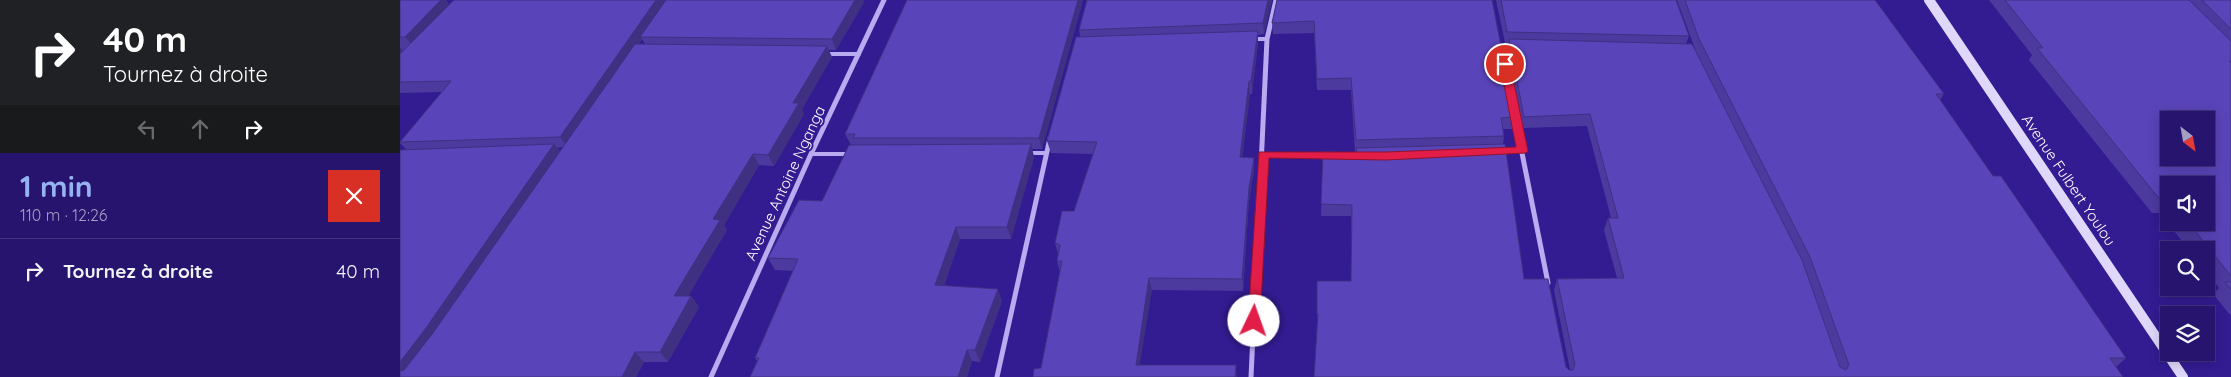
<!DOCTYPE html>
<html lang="fr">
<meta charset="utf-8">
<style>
body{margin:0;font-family:Quicksand,sans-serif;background:#322176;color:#f1f3f6;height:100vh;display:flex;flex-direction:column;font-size:19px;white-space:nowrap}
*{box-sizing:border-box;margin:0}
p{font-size:16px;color:#a49ec2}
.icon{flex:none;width:28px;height:28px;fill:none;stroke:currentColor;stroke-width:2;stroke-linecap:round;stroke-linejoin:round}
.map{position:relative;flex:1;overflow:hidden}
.side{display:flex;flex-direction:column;background:#26146e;width:400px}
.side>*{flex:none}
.guide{background:#202124;color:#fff;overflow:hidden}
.needle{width:32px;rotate:149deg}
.tools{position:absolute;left:1760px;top:111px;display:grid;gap:10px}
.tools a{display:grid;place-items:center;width:55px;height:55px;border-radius:0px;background:#26146e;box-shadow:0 2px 12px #0003,0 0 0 1px #423381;font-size:25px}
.pin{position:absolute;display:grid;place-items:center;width:42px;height:42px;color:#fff;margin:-21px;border:2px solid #fff;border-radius:50%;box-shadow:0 1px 5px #0007}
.me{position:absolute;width:55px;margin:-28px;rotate:3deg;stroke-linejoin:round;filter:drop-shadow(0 0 4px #0008)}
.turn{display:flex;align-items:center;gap:18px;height:105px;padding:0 20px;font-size:22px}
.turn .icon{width:65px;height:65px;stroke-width:2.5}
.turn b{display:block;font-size:35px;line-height:42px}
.lanes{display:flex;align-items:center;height:48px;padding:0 20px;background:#0003;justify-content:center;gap:25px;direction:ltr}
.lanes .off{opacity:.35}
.round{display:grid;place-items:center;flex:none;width:52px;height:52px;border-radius:0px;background:#322176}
.head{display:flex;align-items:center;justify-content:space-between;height:85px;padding:0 20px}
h1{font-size:30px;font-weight:700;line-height:38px;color:#95b2f1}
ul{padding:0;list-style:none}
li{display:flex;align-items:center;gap:15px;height:65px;padding:0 20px;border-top:1px solid #423381}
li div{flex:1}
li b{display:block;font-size:19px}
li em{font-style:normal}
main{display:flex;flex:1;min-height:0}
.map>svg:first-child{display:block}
</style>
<main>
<section class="side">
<div class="guide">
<div class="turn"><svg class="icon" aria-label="right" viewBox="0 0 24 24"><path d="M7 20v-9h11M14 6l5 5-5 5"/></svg><div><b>40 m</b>Tournez à droite</div></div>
<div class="lanes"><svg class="icon off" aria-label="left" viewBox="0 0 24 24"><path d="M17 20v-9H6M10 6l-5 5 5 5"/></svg><svg class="icon off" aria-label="ahead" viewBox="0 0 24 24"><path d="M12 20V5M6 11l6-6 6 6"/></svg><svg class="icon" aria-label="right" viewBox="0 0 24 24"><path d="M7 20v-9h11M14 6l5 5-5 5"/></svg></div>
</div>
<div class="head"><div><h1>1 min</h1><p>110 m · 12:26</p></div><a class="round" style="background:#d93025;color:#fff"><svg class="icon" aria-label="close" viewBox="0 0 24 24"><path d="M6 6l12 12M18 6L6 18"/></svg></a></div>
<ul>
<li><svg class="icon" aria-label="right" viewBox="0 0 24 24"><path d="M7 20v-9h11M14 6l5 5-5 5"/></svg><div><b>Tournez à droite</b></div><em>40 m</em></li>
</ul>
</section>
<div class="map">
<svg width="1831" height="377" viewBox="0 0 1831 377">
<rect width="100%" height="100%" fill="#331b92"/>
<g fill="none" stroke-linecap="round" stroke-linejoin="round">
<path stroke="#b8abef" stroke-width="4" d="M854,39h13
M426,54h33
M1102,151h20
M628,153h18
M411,154h37
M863,155h65"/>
<path stroke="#b8abef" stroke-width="5" d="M1114,113l34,170
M311,377l100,-223 73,-154
M597,377l53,-239
M851,377l16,-338 9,-39"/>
<path stroke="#dfd8fa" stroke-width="10" d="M1529,0l254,377"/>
</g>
<path fill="#4d3a9f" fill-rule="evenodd" d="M0,0h46l3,4 5,-4h409l1,2 -28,48h-8l4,7 -30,52 2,5 -30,52 -15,-1 -35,60 3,5 -39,66h3l8,11 -31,55h-24l-8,15h-236l7,-227 -7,-7v-1l42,-50 -42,1zM242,39l3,5h-6zM163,147l-3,4 -3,-3z
M683,0l-41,149h-10l2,8 -23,82h-51l-16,47 58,15 -22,61 -8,-1 -5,16h-217l7,-16 -2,-3 38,-87 -18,-1 -7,-12 54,-57 29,-56 -6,-11z
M687,0h185l-8,34 -6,1v8l-6,51h-2l-8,63 12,1v12l-5,31 -6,90 -91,-1 -111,78 19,-96 -3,-11 1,-7 -3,-11 19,-32 19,-57 -42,-1 -4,-12 33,-104 -1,-7z
M877,0l238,117 -2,12h-10l1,7 -1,8 21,135 42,88 3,3h1l-16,-80 3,-11 60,-1 -13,-48 4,-12h3l-24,-92 -65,2 -15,-77 1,-8h-3l-9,-43h180l13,36 -3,8 9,5 -18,-49h198l69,94 -4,6 53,76 133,182 -10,9 -802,10 3,-52v-44h34v-65h-30l2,-64 33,1 -1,-1 -4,-62h-34l-3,-57 -41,1 -1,-11z
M1589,0h242v316l-18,-22 6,-6 -13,-17v-21h-17l-29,-37h-8l-123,-153 3,-5zM1769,185l37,37h-37z"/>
<path fill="#3f3082" d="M31,0h15l6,8 -38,39 -9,-10z
M256,0h13l-29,37 2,2 -74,108 -8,-10z
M455,0h8l1,2 -28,48 -4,-11z
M678,0h5l-41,149 -3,-11z
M868,0h4l-8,34 -1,-11z
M858,31v12l-6,51 -1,-13z
M427,46l5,11 -30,52 2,5 -30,52 -6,-11 25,-52z
M0,47l7,8 -7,7z
M849,81l1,13 -9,75 -1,-12z
M154,144l9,11 -153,219 -10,-3v-9z
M631,144l3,13 -23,82 -4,-12z
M353,154l6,11 -35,60 3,5 -45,77 -8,-11 39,-77z
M854,158v12l-5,31 -6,90 -1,-12 7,-91z
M556,227l4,12 -20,58 -5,-12z
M749,278l3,12 -14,86 -2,-11z
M598,289l4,12 -22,61 -5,-12z
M291,296l8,11 -31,55 -8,-10z
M567,350l5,11 -5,16h-9z
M235,352l9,10 -8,15h-14z
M836,365l1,12h-2z"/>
<path fill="#5a44b9" stroke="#3f3082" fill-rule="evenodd" d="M0,0h41l-36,37h-5z
M54,0h202l-96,137 -160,5 51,-61 -51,1v-28z
M266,0h189l-23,39 -192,-2z
M507,0h171l-39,138h-186l2,-4h-10z
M687,0h181l-5,23 -184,7z
M877,0h215l23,117 -14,1 3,18 -148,4 -5,-62 -34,1 -3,-58 -42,2z
M1101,0h175l13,36 -182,-4z
M1285,0h190l69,94h-8l57,82h8l125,182h-16l13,19h-809l4,-63h-1v-33h34l1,-76 -31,-1 2,-52 34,1 -1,-5 149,-4 19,135h24l18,88 3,3h4l2,-5 -18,-86 67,-1 -16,-60h10l-28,-104 -66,3 -15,-78 183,5 110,216 38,107 6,3 3,-5 -39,-108 -111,-218z
M1605,0h184l42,41v20h-2l2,2v213l-43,-54h18v-37h-37v17h-7l-125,-154h6zM1769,120h37v38h-37z
M1802,0h29v29z
M858,31l-7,50h-2l-9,76 14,1 -5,30 -7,91 -93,-1 -13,87h100l-1,12h-202l1,-8 7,-1 21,-107h-5l3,-16 -5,-2 7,-32h12l23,-69 -50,-1 29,-104z
M235,44l192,2 -34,57h6l-31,52 -15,-1 -40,65 7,1 -46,76h17l-31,56h-25l-13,25h-222v-7l2,1 3,-2 28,-36z
M154,144l-128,184 -26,34v-212z
M631,144l-24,83h-51l-21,58 63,4 -23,61h-8l-9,27h-208l9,-19h-4l43,-99 -30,-1 31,-58 23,1 27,-56z
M1825,282h6v7z"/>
<path fill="#e11d48" stroke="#92132f" d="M1105,61l5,3 18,87 -2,2 -140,7 -117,-2 -9,163 -1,4h-10l-1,-4 11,-169h127l130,-5 -16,-83z"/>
<g text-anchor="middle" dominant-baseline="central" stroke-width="4" stroke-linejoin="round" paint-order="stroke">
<g font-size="15" fill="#fff" stroke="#331b92">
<text transform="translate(1669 180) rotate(56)">Avenue Fulbert Youlou</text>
<text transform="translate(385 183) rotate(-65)">Avenue Antoine Nganga</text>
</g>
</g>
</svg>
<div class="tools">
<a><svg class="needle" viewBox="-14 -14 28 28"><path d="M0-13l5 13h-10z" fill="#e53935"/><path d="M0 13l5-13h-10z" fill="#a49ec2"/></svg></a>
<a><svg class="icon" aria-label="sound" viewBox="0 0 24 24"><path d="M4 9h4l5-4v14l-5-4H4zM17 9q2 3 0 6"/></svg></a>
<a><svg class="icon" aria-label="search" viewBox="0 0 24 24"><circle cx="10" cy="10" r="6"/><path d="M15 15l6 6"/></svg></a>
<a><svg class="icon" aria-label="layers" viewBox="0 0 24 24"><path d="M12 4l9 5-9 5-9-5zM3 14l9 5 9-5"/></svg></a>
</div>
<div class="pin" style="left:1105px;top:64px;background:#d93025"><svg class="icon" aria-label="arrive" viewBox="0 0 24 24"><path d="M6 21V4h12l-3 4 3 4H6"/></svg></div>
<svg class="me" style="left:854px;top:321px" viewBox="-20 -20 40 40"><circle r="19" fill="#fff"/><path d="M0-13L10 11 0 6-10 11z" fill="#e11d48"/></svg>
</div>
</main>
